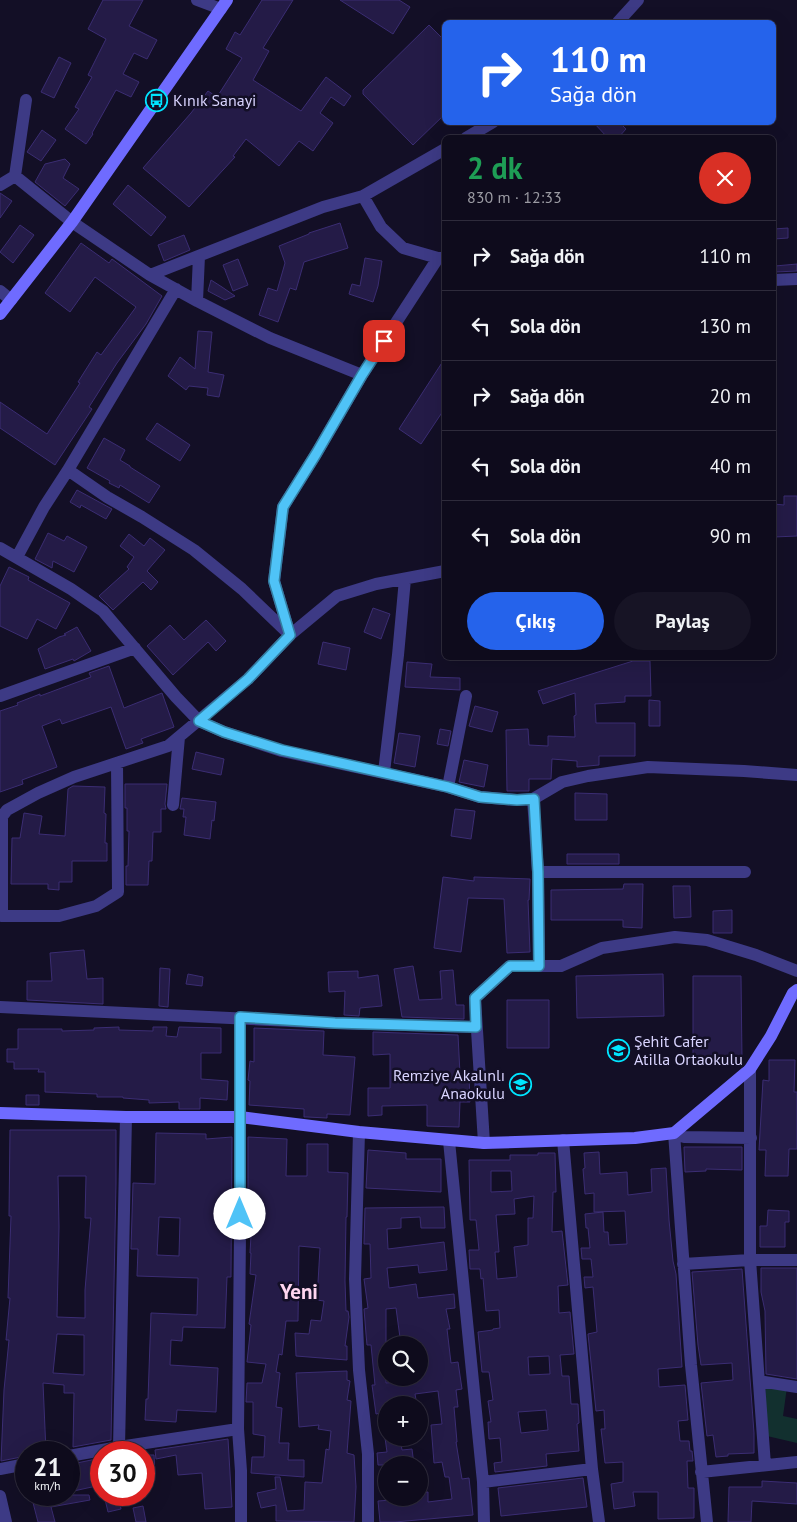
<!DOCTYPE html>
<html lang="tr">
<meta charset="utf-8">
<style>
body{margin:0;font-family:"PT Sans",sans-serif;background:#171425;color:#f1f3f6;height:100vh;display:flex;flex-direction:column;font-size:19px;white-space:nowrap}
*{box-sizing:border-box;margin:0}
p{font-size:16px;color:#9b9ba3}
.icon{flex:none;width:28px;height:28px;fill:none;stroke:currentColor;stroke-width:2;stroke-linecap:round;stroke-linejoin:round}
.map{position:relative;flex:1;overflow:hidden}
.side{position:absolute;left:442px;top:135px;width:334px;height:525px;display:flex;flex-direction:column;background:#0e0b1c;border-radius:8px;box-shadow:0 5px 20px #0002,0 0 0 1px #2e2b3b}
.side>*{flex:none}
.banner{position:absolute;left:442px;top:20px;width:334px;height:105px;border-radius:8px;box-shadow:0 5px 20px #0002,0 0 0 1px #2e2b3b;background:#2563eb;color:#fff;overflow:hidden}
.controls{position:absolute;left:378px;top:1336px;display:grid;gap:10px}
.controls a{display:grid;place-items:center;width:50px;height:50px;border-radius:50%;background:#0e0b1c;box-shadow:0 5px 20px #0002,0 0 0 1px #2e2b3b;font-size:25px}
.speed{position:absolute;left:15px;top:1441px;display:flex;gap:10px;font-size:25px;font-weight:700;text-align:center}
.speed>*{display:grid;place-content:center;width:65px;height:65px;border-radius:50%;background:#0e0b1c;box-shadow:0 5px 20px #0002,0 0 0 1px #2e2b3b;line-height:1}
.speed small{font-size:12px;font-weight:400}
.speed .limit{border:8px solid #d22;background:#fff;color:#111}
.pin{position:absolute;display:grid;place-items:center;width:42px;height:42px;color:#fff;margin:-21px;border-radius:10px;box-shadow:0 2px 8px #0006}
.me{position:absolute;width:55px;margin:-28px;rotate:0deg;stroke-linejoin:round;filter:drop-shadow(0 0 4px #0008)}
.turn{display:flex;align-items:center;gap:18px;height:105px;padding:0 25px;font-size:22px}
.turn .icon{width:65px;height:65px;stroke-width:2.5}
.turn b{display:block;font-size:35px;line-height:42px}
.round{display:grid;place-items:center;flex:none;width:52px;height:52px;border-radius:26px;background:#171425}
.head{display:flex;align-items:center;justify-content:space-between;height:85px;padding:0 25px}
h1{font-size:30px;font-weight:600;line-height:38px;color:#1e9e55}
.action{display:flex;gap:10px;margin-top:auto;padding:10px 25px}
.action a{flex:1;height:58px;border-radius:30px;background:#2563eb;color:#fff;font-size:20px;font-weight:600;line-height:58px;text-align:center}
.action a+a{background:#171425;color:#f1f3f6}
ul{padding:0;list-style:none}
li{display:flex;align-items:center;gap:15px;height:70px;padding:0 25px;border-top:1px solid #2e2b3b}
li div{flex:1}
li b{display:block;font-size:19px}
li em{font-style:normal}
.map>svg:first-child{display:block}
</style>
<div class="map">
<svg width="797" height="1522" viewBox="0 0 797 1522">
<rect width="100%" height="100%" fill="#130f26"/>
<path fill="#12302f" d="M765,1385l22,2 -4,29 14,3v24l-30,-7z"/>
<path fill="#241b47" stroke="#3b2d73" fill-rule="evenodd" d="M103,0h40l-14,26 28,14 -10,19 -13,-6 -11,21 16,8 -8,15 -15,-7 -24,43 1,1 -7,10 -21,-15 14,-20 -4,-2 17,-30 -4,-2 18,-36 -18,-10z
M262,0h31l-30,48 6,3 -16,29 48,31 25,-34 25,19 -7,10 -13,-9 -11,16 13,10 -20,28 -14,-10 -20,25 -33,-27 -13,17 2,1 -46,50 -46,-39 48,-55 17,-22 9,6 25,-39 -16,-9 9,-17 5,3z
M340,0h59l11,7 -17,27z
M429,25l16,16v73l-32,31 -50,-51v-4z
M59,57l12,6 -17,35 -13,-6z
M593,122h26l7,7 -8,9h-10z
M42,130l14,10 -15,21 -14,-9z
M65,159l5,5 -7,14 16,11 -14,17 -30,-24 10,-18z
M128,185l38,32 -15,19 -38,-32z
M0,193l12,8 -12,17z
M340,223l8,25 -44,14 -8,28 -6,-2 -12,34 -19,-7 9,-27 9,3 8,-28 -6,-17 30,-12v-1z
M20,225l14,10 -21,28 -13,-11z
M788,228v10l-14,1v-10z
M184,235l6,15 -26,11 -6,-16z
M81,243l28,20 3,-4 50,37 -16,28 -29,39 -28,44 3,2 -37,56 -55,-37v-26l47,32 33,-51 -2,-1 19,-30 4,3 35,-48 -41,-30 -25,35 -25,-19z
M365,258l17,3 -4,25 -5,16 -24,-8 3,-10 8,2z
M238,259l10,26 -15,6 -10,-26z
M797,264v7l-22,1v-6z
M211,280l11,7 13,9 -10,4 -17,-9z
M198,331l14,1 -4,40 16,3 -5,22 -12,-2 1,-7 -19,-2 -3,4 -18,-14 12,-19 15,12z
M445,358v50l-24,36 -22,-15z
M157,423l33,22 -10,16 -34,-22z
M104,438l21,12 -5,10 10,6v1l30,19 -11,17 -29,-18 -1,3 -10,-5 1,-2 -23,-13z
M77,490l35,19 -6,10 -25,-14 -1,3 -10,-6z
M784,496h13v40l-23,1v-33l10,1z
M48,533l16,8 3,-5 20,11 -13,25 -21,-11 -1,7 -17,-9z
M129,534l15,12 6,-8 15,12 -18,21 11,11 -7,8 -8,-8 -30,28 -14,-14 30,-27 -2,-2 7,-10 -14,-11z
M9,567l20,10 -1,3 42,23 -14,26 -19,-10 -10,20 -27,-13v-40z
M373,608l17,6 -9,25 -17,-7z
M206,620l20,21 -10,10 -8,-9 -35,33 -26,-29 23,-21 14,15z
M77,627l14,24 -17,10 -1,-2 -28,10 -7,-20 21,-12 7,-2 -2,-1z
M323,642l27,6 -4,22 -28,-6z
M633,661h17l1,35h-26v6l-30,2 1,19h39v33h-36v9l-22,2v-6l-25,-2 -1,20h-22v12h-22l-1,-61 22,-1 1,16 19,1v-10l27,1 -1,-21 2,-1 -1,-22 -32,11 -5,-13z
M407,662l25,2 -2,13 30,1v12l-55,-3z
M109,666l15,42 38,-15 12,34 -33,12 2,4 -17,6 -15,-42 -49,17 -2,-5 -18,7 15,41 -35,13 1,4 -23,8v-81l18,-6 -1,-2 23,-9v2l51,-19 -2,-4z
M649,700l11,1v25h-11z
M475,706l23,6 -6,20 -23,-6z
M440,729l11,2 -3,15 -11,-2z
M399,733l21,3 -5,31 -21,-4z
M196,752l28,7 -3,16 -29,-6z
M464,760l24,5 -4,22 -25,-5z
M125,784h42l-2,20 1,5h-5v23h-8l-1,29h-3l-1,24h-22v-19h2l1,-35h-2v-23h-2z
M73,786l32,1 -1,26 2,1 -1,29h2v18h-35v21h-13v8l-11,-1v-5h-37l1,-46h8l4,-25 18,3 -3,18 26,2 3,-47z
M575,793l32,1v26h-32z
M182,798l34,4 -2,19 -2,-1 -2,19 -26,-4 2,-18h-3l1,-8h-4z
M455,809l20,2 -4,28 -20,-3z
M567,854h52v10h-52z
M443,877l31,4v-4l56,2 -1,21h-1l2,52 -23,1 -3,-54 -36,-1 -7,54 -27,-4z
M624,884h19l-1,44 -19,-1v-7h-72v-30l72,-1z
M673,886h17l1,31 -17,1z
M732,910v23h-19v-22z
M84,950l3,29 16,-1v26l-76,-4v-19h25l-2,-28z
M413,966l6,34 23,-1 -2,-28 13,-1 3,35h8v14l-62,-2 -8,-48z
M160,968l10,1 -2,38 -9,-1z
M358,971v7l20,-3 4,31 -22,2 -1,8 -15,-1 1,-24 -16,1 -1,-20z
M188,974l15,3 -1,9 -16,-2z
M663,974l1,42 -87,2 -1,-42z
M693,976h48l1,84 -49,1z
M507,1000h42v48h-42z
M119,1027v3l34,1v-4h14l-1,9 11,1 2,-10 42,1v25h-20v26l27,2 -1,19 -27,-2v11h-21v-7l-30,1v-3l-26,-2v-1h-26v-3l-52,-2v-20h-7l1,-3h-25v-7h-7v-13h11v-20h44v2l32,-1v-2z
M254,1028l70,3 -1,24 32,2 -5,58 -23,-1v4l-20,-1h-3v-8l-55,-4 1,-24 -2,-1 2,-19 4,1z
M373,1032l85,3 2,39h9l1,28h-10l-1,25 -32,-1v-21l-45,1v9l-14,1v-28h22v-34l-17,1z
M769,1060h26l-1,32h3v57h-8l-1,27h-23l1,-26h-7l4,-70 6,1z
M26,1095h13v10h-13z
M10,1130h106v53l-5,257 -38,7 1,-54h-10v-8l-21,-2 3,69h-20v4l-25,5 3,-71 5,-50h-3l4,-42h-2l3,-82h-2zM58,1176h28l-1,42h6l-6,72v28l-28,-1 2,-90zM57,1334l27,1v40l-31,-2z
M156,1133l50,1v5l26,-2 -1,140h-4l-2,51 -42,-1 -1,14 -11,-1 -1,25 48,3 -2,44 -39,-2 -1,12 -31,-2 1,-21h2l3,-86 46,2 1,-37 -61,-2 1,-27h-7l2,-66 22,1zM159,1217l21,1 -1,38 -22,-1z
M248,1137l39,2 -1,37h21v-32h21v28l20,1 -1,44h-1l-1,64 1,30h2l1,6 -4,29h2v14l-51,-4 -1,-23 14,1 2,-14 10,1 3,-20 -7,-1 3,-52 -21,-2 -1,75h-12l-4,34 -3,-1 -3,18 4,1 -4,34 6,1 -3,35h10l-1,17h16v17l-53,-4 1,-16h12l1,-21 -12,-2v-32h-7l1,-19h15l4,-19 -19,-2 4,-37 -2,-1 7,-49 -6,-1 1,-21h-1l3,-53 -5,-1z
M684,1147h58v23l-36,-1v2l-21,1z
M368,1150l38,3v6h35v33l-75,-4z
M599,1152l1,22 27,-2 1,23 24,-3 -1,-23 15,-1 3,52 4,41 3,13 6,93 -24,2 1,18 26,-2 3,35 -10,1 2,20h9l1,10h2l1,10h-6l1,27h6v30l-36,1v-27h-25l2,14 -21,3 -3,-25 12,-2v-20l-18,1 -4,-34h4l-1,-19 -8,1 -8,-77 9,-2 -4,-45 -8,1 -1,-11h9l-2,-18h-9l-1,-11h9l-2,-20h-2l-1,-14 18,-2 1,20h4l1,13 18,-1 -2,-33 -31,1v-19l-9,1 -2,-25 2,-1 -1,-15z
M538,1153h17l1,39h-3l-1,40 10,-1 6,54 -10,1 1,27 11,-1 4,42 -14,1 2,21h7l2,28h7l1,19 -2,1 2,27 -33,3 1,12 -52,6 -1,-9 8,-1 -2,-24 -11,1 -1,-17h3l-3,-21 5,-1 -4,-28h-7l-4,-40 15,-2v-1l7,-1 -1,-18 -13,1 -3,-33 -2,1 -1,-10h-10l-1,-19h10l-3,-30h-6l-1,-60h41v-5h28zM491,1171h20l1,20 -21,1zM534,1196l-1,22h-5v27l-14,2 3,30 -20,2 -2,-27h4l-3,-37 19,-1 -1,-15zM549,1356l1,18 -21,1 -1,-18zM546,1410l2,20 -27,3 -3,-21z
M444,1207l1,21h-24l-1,-11 -19,1v10l-14,1 1,20 56,-7 3,28 -28,3 -1,-8 -31,3 2,20 27,-4 2,14 36,-4 1,14 -9,1 4,20h-3l4,34 7,-1 4,27 -6,1 2,17h-4l3,35h-1l6,37 7,-1 4,37 -78,7h-15l-2,-21 41,-3v-5l9,-1v10l24,-3 -3,-22h-4l-3,-15 -8,1 -3,-38 11,-1 -4,-33 -23,3 2,11h-31v7l-10,2 -4,-29h3l-4,-40h-4l-1,-11 -2,-25 4,-1 -4,-29 7,-1 -1,-34h-6l1,-36zM396,1308l5,37h18v33h-14l1,3 -20,2v-74z
M768,1210l21,1v11h-4v25h-25v-21h7z
M761,1268h36v111l-31,-5 -1,-63 -4,-19z
M742,1269l12,164v20l-26,1v2l-12,1 -3,-22 -6,1 -6,-53 32,-3 -1,-17 -31,2 -3,-20 -6,-73z
M347,1371v9l3,1 -3,19 4,1 -4,52 7,2 2,32 -2,35 -78,-1v-16l-15,3 -4,-15 19,-4 -1,-12h5l7,34 17,-1 1,-28 17,1 4,-34 3,1 2,-19 -13,-2 1,-4 -20,2 -3,-54z
M385,1438h15l2,12 10,-1 2,16h-36l-1,-12 10,-1z
M228,1439l4,68 -27,2 -3,-36 -24,2 -2,-20 -20,4 -1,-9z
M144,1455h10l1,19 -11,1z
M101,1458v27l-32,7v-22l5,-1 -2,-5z
M583,1478l4,29 -86,9 -3,-28z
M762,1481l35,2v21l-45,-3 -1,21h-23l1,-35h33z
M31,1495h58l1,5 -39,7 4,15h-17z
M104,1495h14l3,14 -13,3z
M143,1506l3,16h-10l-3,-14z"/>
<g fill="none" stroke-linecap="round" stroke-linejoin="round">
<path stroke="#3d3a85" stroke-width="12" d="M197,0l24,9
M618,22l20,-22
M466,138l27,-16
M15,176l57,46 78,53 173,-68 40,-11 82,-47
M0,185l15,-9 11,-76
M363,196l18,31 22,21 35,10h7
M150,275l47,26 73,37 92,37
M774,280l23,-1
M0,291l11,9
M197,301l2,-45
M68,470l108,-181
M0,548l71,41 32,22 73,86 23,24 25,11 58,19 166,36 32,10 37,3 16,-1 29,-17 26,-6 60,-9 96,4 53,4
M17,557l27,-50 24,-37 39,27 35,20 52,33 48,39 48,46
M290,635l-16,-54 9,-74 33,-53 46,-79 76,-117
M0,696l135,-48
M384,772l14,-117 7,-76
M448,787l18,-91
M173,805l6,-68
M0,816l2,1v99h57l37,-10 22,-14 -1,-129
M0,819l7,-9 31,-17 36,-16 94,-31 80,-67 42,-44 47,-39 39,-12 69,-13
M538,872h207
M539,966h22l41,-18 73,-11 32,3 49,15 41,16
M0,1007l335,16 141,4
M240,1017v216l-2,196 3,42v51
M750,1069v191l15,205
M359,1132l-4,147 4,91 9,84v68
M563,1140l29,329 7,53
M449,1141l34,341 1,40
M484,1143l-9,-145 35,-32h29l-1,-94 -5,-73
M683,1264l67,-4h47
M759,1381l38,6
M119,1447l7,-330
M69,1456l50,-9 119,-18
M0,1469l26,-5
M701,1472l96,-10
M483,1482l109,-13
M0,1496l6,26
M707,1522l-16,-157 -17,-232 10,4 67,1"/>
<path stroke="#6f6bff" stroke-width="12" d="M0,314l72,-92 155,-222
M0,1113l126,4h114l119,15 125,11 151,-5 39,-5 76,-64 21,-33 22,-43 4,-3"/>
</g>
<g fill="none" stroke-linecap="round" stroke-linejoin="round">
<defs>
<path id="route" d="M240,1214v-197l95,6 141,4 -1,-29 35,-32h29l-1,-94 -4,-73 -17,1 -37,-3 -32,-10 -166,-37 -58,-18 -25,-11 49,-42 42,-44 -16,-54 9,-74 33,-53 46,-79 22,-34"/>
</defs>
<use href="#route" stroke="#337fa1" stroke-width="12"/>
<use href="#route" stroke="#4fc3f7" stroke-width="9"/>
</g>
<defs>
<symbol id="bus-ring" viewBox="-11 -11 22 22"><circle r="9.5" fill="#130f26" stroke="#00e5ff" stroke-width="1.5"/><path d="M-5-6H5V4H4V6H2V4H-2V6H-4V4H-5ZM-3.5-4V0h7V-4ZM-3.5 1.2v1.5H-2V1.2ZM2 1.2v1.5H3.5V1.2Z" fill="#00e5ff"/></symbol>
<symbol id="school-ring" viewBox="-11 -11 22 22"><circle r="9.5" fill="#130f26" stroke="#00e5ff" stroke-width="1.5"/><path d="M0-5L7-2L0 1L-7-2ZM-4 1L0 2.5L4 1V4Q0 6-4 4Z" fill="#00e5ff"/></symbol>
</defs>
<g fill-rule="evenodd">
<use href="#bus-ring" x="144" y="88" width="25" height="25"/>
<use href="#school-ring" x="606" y="1038" width="25" height="25"/>
<use href="#school-ring" x="508" y="1072" width="25" height="25"/>
</g>
<g text-anchor="middle" dominant-baseline="central" stroke-width="5" stroke-linejoin="round" paint-order="stroke">
<g font-size="16" fill="#d9d4ff" stroke="#130f26" text-anchor="start">
<text x="173" y="100">Kınık Sanayi</text>
<text x="634" y="1041">Şehit Cafer<tspan x="634" dy="18">Atilla Ortaokulu</tspan></text>
<text x="505" y="1075" text-anchor="end">Remziye Akalınlı<tspan x="505" dy="18">Anaokulu</tspan></text>
</g>
<g font-size="21" font-weight="bold" fill="#ffd6f0" stroke="#130f26">
<text x="299" y="1291">Yeni</text>
</g>
</g>
</svg>
<div class="controls">
<a><svg class="icon" aria-label="search" viewBox="0 0 24 24"><circle cx="10" cy="10" r="6"/><path d="M15 15l6 6"/></svg></a>
<a>+</a>
<a>−</a>
</div>
<div class="speed"><div>21<small>km/h</small></div><div class="limit">30</div></div>
<div class="pin" style="left:384px;top:341px;background:#d93025"><svg class="icon" aria-label="arrive" viewBox="0 0 24 24"><path d="M6 21V4h12l-3 4 3 4H6"/></svg></div>
<svg class="me" style="left:240px;top:1214px" viewBox="-20 -20 40 40"><circle r="19" fill="#fff"/><path d="M0-13L10 11 0 6-10 11z" fill="#4fc3f7"/></svg>
<div class="banner">
<div class="turn"><svg class="icon" aria-label="right" viewBox="0 0 24 24"><path d="M7 20v-9h11M14 6l5 5-5 5"/></svg><div><b>110 m</b>Sağa dön</div></div>
</div>
<section class="side">
<div class="head"><div><h1>2 dk</h1><p>830 m · 12:33</p></div><a class="round" style="background:#d93025;color:#fff"><svg class="icon" aria-label="close" viewBox="0 0 24 24"><path d="M6 6l12 12M18 6L6 18"/></svg></a></div>
<ul>
<li><svg class="icon" aria-label="right" viewBox="0 0 24 24"><path d="M7 20v-9h11M14 6l5 5-5 5"/></svg><div><b>Sağa dön</b></div><em>110 m</em></li>
<li><svg class="icon" aria-label="left" viewBox="0 0 24 24"><path d="M17 20v-9H6M10 6l-5 5 5 5"/></svg><div><b>Sola dön</b></div><em>130 m</em></li>
<li><svg class="icon" aria-label="right" viewBox="0 0 24 24"><path d="M7 20v-9h11M14 6l5 5-5 5"/></svg><div><b>Sağa dön</b></div><em>20 m</em></li>
<li><svg class="icon" aria-label="left" viewBox="0 0 24 24"><path d="M17 20v-9H6M10 6l-5 5 5 5"/></svg><div><b>Sola dön</b></div><em>40 m</em></li>
<li><svg class="icon" aria-label="left" viewBox="0 0 24 24"><path d="M17 20v-9H6M10 6l-5 5 5 5"/></svg><div><b>Sola dön</b></div><em>90 m</em></li>
</ul>
<div class="action"><a>Çıkış</a><a>Paylaş</a></div>
</section>
</div>
